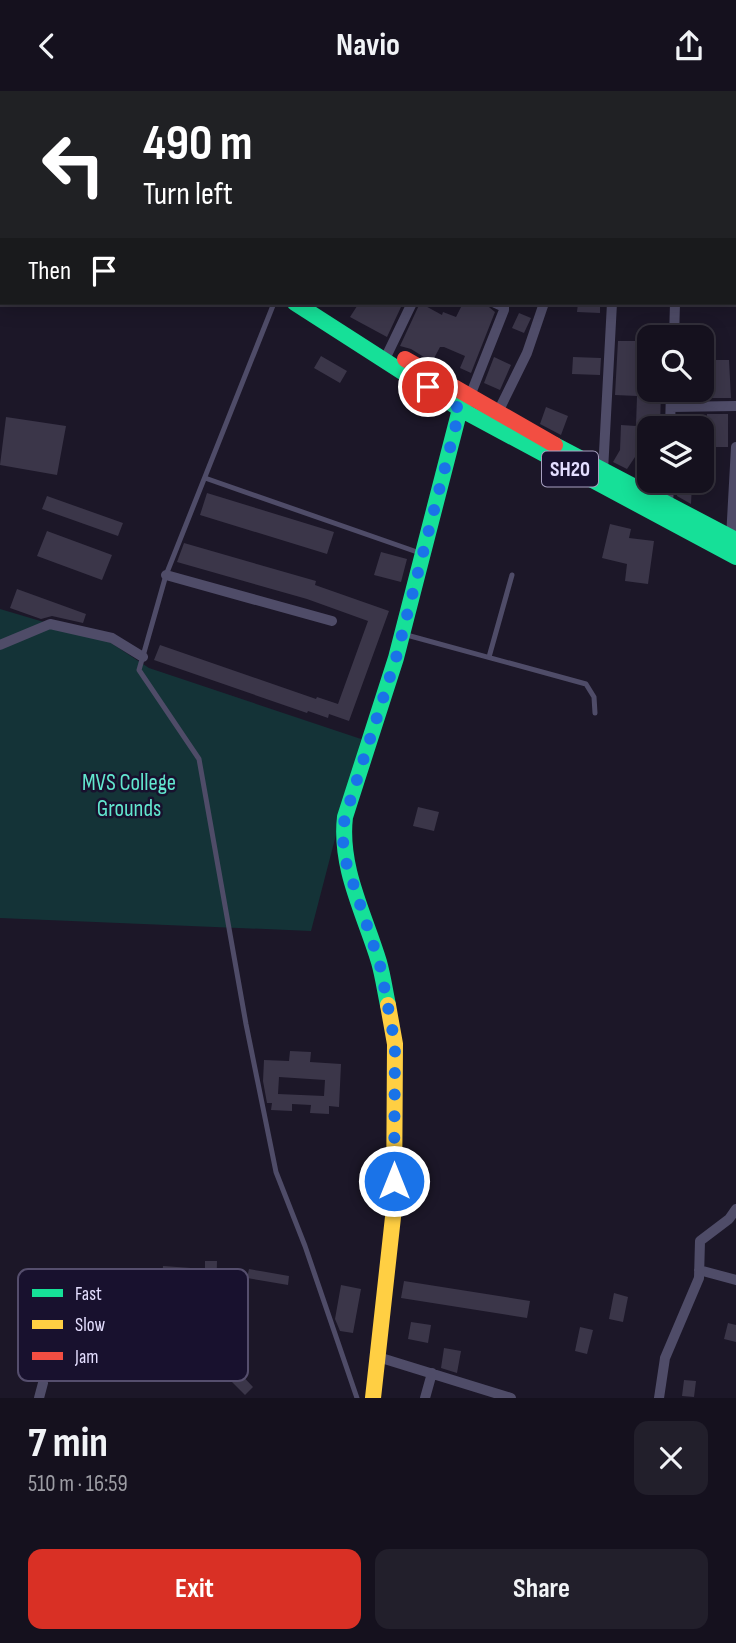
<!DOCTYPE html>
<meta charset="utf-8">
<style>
body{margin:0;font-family:"Sofia Sans Condensed",sans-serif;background:#221f2b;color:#f1f3f6;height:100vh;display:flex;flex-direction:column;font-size:26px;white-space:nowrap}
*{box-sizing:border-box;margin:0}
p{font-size:23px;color:#9d9da4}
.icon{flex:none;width:38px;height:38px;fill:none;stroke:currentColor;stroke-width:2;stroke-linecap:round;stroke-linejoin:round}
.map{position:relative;height:1307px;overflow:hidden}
.sheet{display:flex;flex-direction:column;background:#15111e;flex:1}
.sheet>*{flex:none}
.guide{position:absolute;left:0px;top:0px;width:737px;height:214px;box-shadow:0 4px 18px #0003,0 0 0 2px #34313c;background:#202124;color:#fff;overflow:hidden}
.tools{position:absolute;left:637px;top:234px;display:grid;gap:14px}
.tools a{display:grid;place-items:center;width:77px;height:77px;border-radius:14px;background:#15111e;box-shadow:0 4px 18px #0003,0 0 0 2px #34313c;font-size:35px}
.pin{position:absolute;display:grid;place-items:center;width:60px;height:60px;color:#fff;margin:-30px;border:4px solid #fff;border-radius:50%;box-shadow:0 2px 7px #0007}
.me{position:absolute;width:77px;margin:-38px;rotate:0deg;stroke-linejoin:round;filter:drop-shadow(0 0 5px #0008)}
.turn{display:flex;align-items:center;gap:24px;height:147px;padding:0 28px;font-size:32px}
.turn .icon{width:91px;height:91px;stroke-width:2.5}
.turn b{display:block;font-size:49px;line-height:60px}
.then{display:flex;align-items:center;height:66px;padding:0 28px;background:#0003;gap:14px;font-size:26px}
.round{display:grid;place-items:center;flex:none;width:74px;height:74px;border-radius:14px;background:#221f2b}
.summary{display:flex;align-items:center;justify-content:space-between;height:119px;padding:0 28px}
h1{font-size:42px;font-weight:700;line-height:52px}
.primary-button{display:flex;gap:14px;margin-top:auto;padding:14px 28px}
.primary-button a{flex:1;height:80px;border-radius:14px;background:#d93025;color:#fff;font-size:28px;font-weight:700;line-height:80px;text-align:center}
.primary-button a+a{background:#221f2b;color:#f1f3f6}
header{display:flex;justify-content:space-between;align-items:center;height:91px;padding:0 28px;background:#15111e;font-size:32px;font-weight:700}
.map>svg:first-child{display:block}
</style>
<header><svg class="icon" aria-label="back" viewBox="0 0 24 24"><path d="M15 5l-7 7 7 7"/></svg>Navio<svg class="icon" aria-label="share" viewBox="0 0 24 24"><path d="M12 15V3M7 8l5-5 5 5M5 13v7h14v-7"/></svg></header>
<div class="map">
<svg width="736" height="1307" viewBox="0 0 736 1307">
<rect width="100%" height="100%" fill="#1c1728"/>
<path fill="#143337" d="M0,518l108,32 41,27 212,71 -50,192 -311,-13z"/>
<path fill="#3b3649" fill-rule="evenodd" d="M359,212h34l8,4 -14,30 -37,-20z
M420,212l22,12 1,-3 13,5 7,-14h21l11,9 -24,61 -11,-5 5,-12 -21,-9h-4l-8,15 -21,-13 -11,-3z
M578,212h22v10l-23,-1z
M519,222l12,5 -7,15 -12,-5z
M618,250h20v17l11,3v29h12l-1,39h-11v47l-13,-2 1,-20 -10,15 -14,-7 7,-12 1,-25 15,1 1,-30 -22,-1z
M321,265l26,15 -7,12 -26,-15z
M494,266l17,8 -11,25 -16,-7z
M573,266l28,1 -1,17 -28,-1z
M703,269h26l2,38h-27z
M546,316l22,9 -7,19 -21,-11z
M707,323h21v33h-23z
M6,326l60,9 -9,49 -57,-10z
M678,393h14l-1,20 -14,-8z
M207,402l127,39 -7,22 -127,-39z
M47,405l76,27 -5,13 -76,-27z
M610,433l21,5 -2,9 25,3 -6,43 -23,-3 2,-17 -25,-6z
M47,440l65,24 -10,25 -65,-24z
M184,452l132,38 -1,4 74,26 -40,110 -20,-7 -1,4 -20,-7 -1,2 -153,-53 6,-15 156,54 1,-2 21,7 30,-83 -61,-22 -130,-37z
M381,461l26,7 -6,23 -27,-7z
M17,498l69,25 -3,9 -31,-7 -11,3 -31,-11z
M418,716l21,5 -5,19 -21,-5z
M290,960l21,1 -1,10 31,2 -2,43 -10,-1v8l-19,-1 1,-8 -19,-1v7l-21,-1 1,-7h-5l-4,-22 1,-21 25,1zM279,986l46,3 -1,16 -46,-2z
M205,1170h12l-1,41h-12v-6l-43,-3 2,-27 42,3z
M249,1178l40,7 -1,9 -41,-7z
M404,1190l126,20 -3,17 -126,-20z
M341,1194l20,4 -8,44 -13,-2 -5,-12z
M614,1202l14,4 -5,25 -14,-3z
M411,1231l20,3 -3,18 -20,-4z
M728,1232l8,2v17l-12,-3z
M580,1236l13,3 -6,24 -12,-3z
M444,1257l17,3 -4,22 -16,-5z
M237,1279l16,17 -8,8 -17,-17z
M684,1289l12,1 -2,16 -12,-1z"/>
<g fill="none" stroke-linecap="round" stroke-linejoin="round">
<path stroke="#4f4c68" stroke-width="5" d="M550,0v2
M274,212l-108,272 -27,95 60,89 47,265 30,148 29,74 52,152
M205,387l215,75
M403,543l183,50 8,13 1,16
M489,566l23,-82"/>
<path stroke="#4f4c68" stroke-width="10" d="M274,0l3,2
M622,0l1,2
M694,0l1,2
M181,1l1,1
M212,2l1,-2
M371,2l3,-2
M735,76h1
M735,186l1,1
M674,247l1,-35
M385,268l27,-56
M470,305l34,-86v-3l-9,-4
M671,316l65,-1
M498,321l29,-59 17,-50
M670,338l1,-39
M603,380l9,-168
M668,417l1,-27
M731,447l5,-91
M166,484l166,46
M0,554l50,-21 62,14 31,19
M699,1179l37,10
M378,1266l133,41
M39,1307l4,-15
M425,1307l7,-25
M659,1307l6,-40 34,-80 1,-37 29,-22 7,-10"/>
<path stroke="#16e098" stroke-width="16" d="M295,212l165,106 276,148
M555,354l181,95
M388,914c-3,-14 -5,-29 -9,-43 -14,-47 -40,-94 -34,-145l51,-159 64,-249 7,-10"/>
<path stroke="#ffcf43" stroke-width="16" d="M0,12l2,2
M373,1307l21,-190 1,-164 -7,-39"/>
<path stroke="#f24e42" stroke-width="16" d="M7,0l2,2
M405,268l150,86"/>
</g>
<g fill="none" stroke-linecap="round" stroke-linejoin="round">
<path stroke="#1a73e8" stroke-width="12" stroke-dasharray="0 21.6" d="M394,1090l1,-137 -15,-79 -34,-103 -4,-28 3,-17 51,-159 64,-249 -32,-22"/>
</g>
<g text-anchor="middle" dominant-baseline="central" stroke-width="5" stroke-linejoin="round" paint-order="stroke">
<rect fill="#18112e" stroke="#a7a0c0" stroke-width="2" x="542" y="360.5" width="56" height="35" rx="5"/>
<g font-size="21" font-weight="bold" fill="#e4deff">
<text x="570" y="378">SH20</text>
</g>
<g font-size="23" fill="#62e7cf" stroke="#18112e">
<text x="129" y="692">MVS College<tspan x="129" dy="26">Grounds</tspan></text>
</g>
</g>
<rect x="18" y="1178" width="230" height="112" rx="10" fill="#18112e" stroke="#554e6d" stroke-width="2"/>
<rect x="32" y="1198" width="31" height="8" fill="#16e098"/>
<rect x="32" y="1229" width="31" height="9" fill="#ffcf43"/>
<rect x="32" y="1261" width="31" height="8" fill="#f24e42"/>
<g font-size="19" fill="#e4deff">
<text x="75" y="1209">Fast</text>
<text x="75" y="1240">Slow</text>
<text x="75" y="1272">Jam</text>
</g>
</svg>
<div class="tools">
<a><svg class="icon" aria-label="search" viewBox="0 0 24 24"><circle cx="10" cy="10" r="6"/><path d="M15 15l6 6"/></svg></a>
<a><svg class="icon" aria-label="layers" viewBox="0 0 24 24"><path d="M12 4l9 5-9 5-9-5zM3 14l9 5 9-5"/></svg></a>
</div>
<div class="pin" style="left:428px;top:296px;background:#d93025"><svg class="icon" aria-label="arrive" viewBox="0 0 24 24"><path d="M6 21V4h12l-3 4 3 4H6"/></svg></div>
<svg class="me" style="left:394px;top:1090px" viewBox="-20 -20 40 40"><circle r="17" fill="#1a73e8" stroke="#fff" stroke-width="3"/><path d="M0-11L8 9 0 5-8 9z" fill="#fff"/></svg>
<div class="guide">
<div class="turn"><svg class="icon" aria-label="left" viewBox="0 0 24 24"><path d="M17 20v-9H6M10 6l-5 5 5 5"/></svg><div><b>490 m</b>Turn left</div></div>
<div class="then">Then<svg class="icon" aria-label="arrive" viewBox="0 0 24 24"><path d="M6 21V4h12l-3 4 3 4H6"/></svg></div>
</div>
</div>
<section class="sheet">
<div class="summary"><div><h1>7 min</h1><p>510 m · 16:59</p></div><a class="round"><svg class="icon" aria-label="close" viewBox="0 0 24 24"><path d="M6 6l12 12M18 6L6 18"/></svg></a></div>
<div class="primary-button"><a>Exit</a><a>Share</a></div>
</section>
